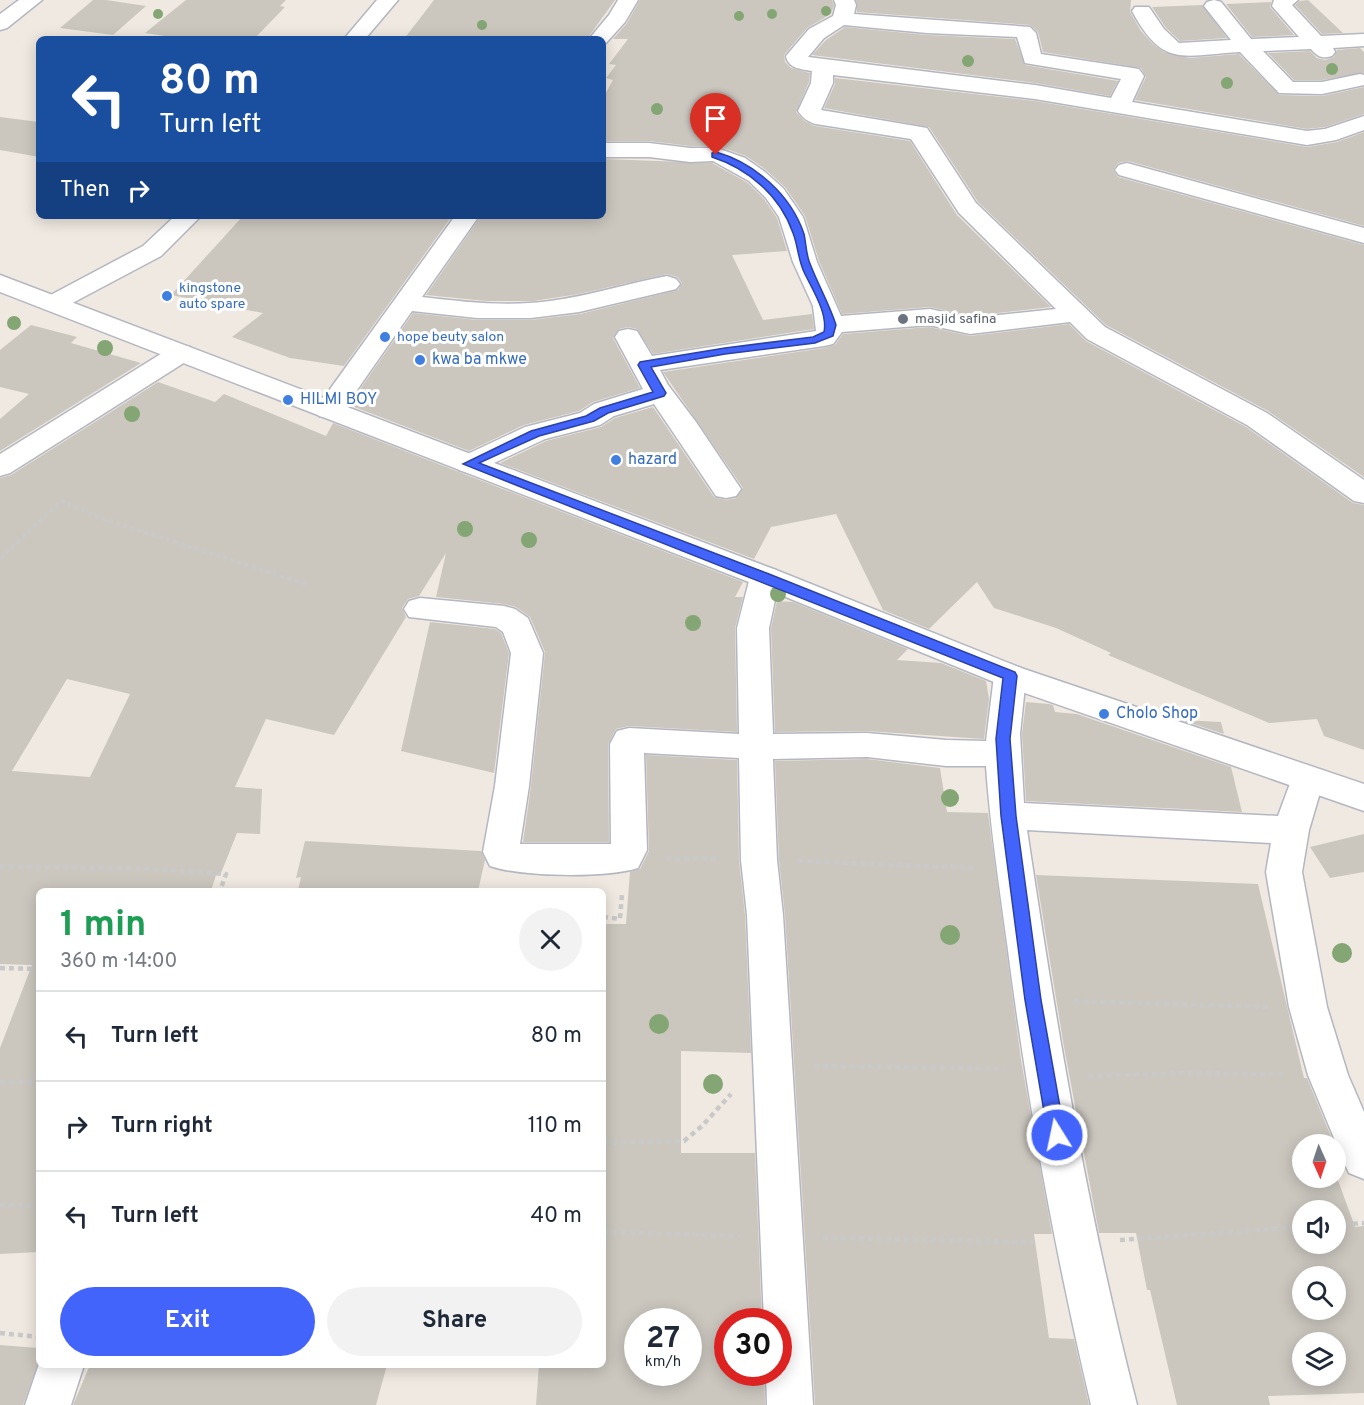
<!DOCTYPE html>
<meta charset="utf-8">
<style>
body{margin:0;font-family:Overpass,sans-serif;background:#f2f2f3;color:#1f2937;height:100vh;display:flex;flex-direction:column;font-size:22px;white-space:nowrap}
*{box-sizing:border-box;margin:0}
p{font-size:20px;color:#747a83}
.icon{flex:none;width:33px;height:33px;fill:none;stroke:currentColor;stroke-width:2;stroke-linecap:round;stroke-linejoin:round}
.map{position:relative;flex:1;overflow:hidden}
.sheet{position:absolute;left:36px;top:888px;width:570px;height:480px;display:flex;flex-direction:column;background:#fff;border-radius:9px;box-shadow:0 3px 15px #0003}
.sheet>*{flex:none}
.top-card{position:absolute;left:36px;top:36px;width:570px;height:183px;border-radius:9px;box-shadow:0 3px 15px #0003;background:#1a4fa0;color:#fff;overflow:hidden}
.needle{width:39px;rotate:177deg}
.fabs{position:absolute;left:1292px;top:1134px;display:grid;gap:12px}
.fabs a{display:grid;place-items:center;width:54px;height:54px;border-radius:50%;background:#fff;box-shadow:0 3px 15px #0003;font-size:30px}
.speed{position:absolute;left:624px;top:1308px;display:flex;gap:12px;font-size:30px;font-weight:700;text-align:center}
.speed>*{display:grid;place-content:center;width:78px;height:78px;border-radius:50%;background:#fff;box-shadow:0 3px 15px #0003;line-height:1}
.speed small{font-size:15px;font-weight:400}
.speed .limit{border:9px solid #d22;background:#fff;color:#111}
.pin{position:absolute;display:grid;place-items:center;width:51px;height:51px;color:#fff;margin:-62px -26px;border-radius:50% 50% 50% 0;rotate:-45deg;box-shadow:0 0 6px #0007}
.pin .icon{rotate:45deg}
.me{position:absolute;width:66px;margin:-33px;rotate:350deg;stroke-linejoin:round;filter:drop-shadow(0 0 4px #0008)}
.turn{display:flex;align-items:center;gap:21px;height:126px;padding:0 24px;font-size:27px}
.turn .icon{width:78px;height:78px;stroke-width:2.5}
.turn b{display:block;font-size:42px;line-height:51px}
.then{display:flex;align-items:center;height:57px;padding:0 24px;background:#0003;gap:12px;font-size:22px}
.round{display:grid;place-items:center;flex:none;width:63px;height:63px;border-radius:32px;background:#f2f2f3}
.summary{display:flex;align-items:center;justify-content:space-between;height:102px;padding:0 24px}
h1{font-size:36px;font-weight:700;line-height:45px;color:#1e9e55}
.action{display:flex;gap:12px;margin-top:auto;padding:12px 24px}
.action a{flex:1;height:69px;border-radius:36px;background:#4264fb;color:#fff;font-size:24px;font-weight:700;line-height:69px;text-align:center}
.action a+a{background:#f2f2f3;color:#1f2937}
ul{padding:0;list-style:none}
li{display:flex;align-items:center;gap:18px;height:90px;padding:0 24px;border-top:2px solid #e0e1e3}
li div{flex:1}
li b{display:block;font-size:22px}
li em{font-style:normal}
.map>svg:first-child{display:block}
</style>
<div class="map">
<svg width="1364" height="1405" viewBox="0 0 1364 1405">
<rect width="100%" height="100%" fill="#efe9e1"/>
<path fill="#cbc7bf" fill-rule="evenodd" d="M93,0h13l40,6 -33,29 -53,-7z
M186,0h100l-6,6 5,1 -31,32h-70l-39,-6z
M434,0h181l-28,39h-183z
M640,0h192l2,5 -3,9 -24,14 -23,27 1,7 6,6 19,5 -1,9 -13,30 9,9 10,5 95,15 47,74 94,92 -81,9 -40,-9 -88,7 -23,-53 -14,-45 -20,-29 -19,-17 -20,-14 -28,-10h-28l-41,-5h-46v-43l10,-18 -7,-2 10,-13 -7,-1 19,-25h-15l14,-16z
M856,0h275l-1,12 11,19 12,13 11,8 25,6 50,-4 40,41 43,1 42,-9v27l-39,13 -18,2 -172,-29 11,-23 -5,-9 -98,-16 -5,-20 -8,-7 -173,-13z
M1308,0l35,33 -21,1 -27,-29 5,-4z
M1271,2l-1,5 24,28 -42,2 -26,-33z
M1202,5l25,33 -47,3 -14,-13 -14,-21z
M845,27l82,8 88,4 10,26 93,16 -8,15 -75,-13 -223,-28 14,-15z
M1360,48l4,4v21l-42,7h-28l-26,-27 42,-2 7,7 8,2 9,-3 3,-7z
M835,78l200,23 272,46 30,-5 27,-10v94l-236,-65 -10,2 -5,7 5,7 246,68v232l-96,-66 -162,-86 -128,-123 -49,-75 -105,-19 11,-24z
M0,117l39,5v35l-39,-7z
M603,159l109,4 36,20 16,16 13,19 10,33 -55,4 31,65 49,-6 2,15 -161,25 -16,-25 -9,-2 -9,2 -6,9 27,50 -47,14 -14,9 -55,14 -55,26 -120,-46 64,-92 64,7h54l49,-6 98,-24 4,-7 -5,-6 -10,-3 -88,20 -45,7h-48l-60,-6 55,-79h122z
M243,216h209l-108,150 -54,-8 -58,-21 31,-24 -92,-18z
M1069,324l17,17 160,86 107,76 11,2v245l-40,-14 -7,-17 -48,4 -161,-68 3,-2 -55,-25 -62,-20 -17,-26 -48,47 -46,-19 -47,-96 -65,13 -17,32 -254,-96 46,-22 55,-14 14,-9 38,-11 61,90 12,3 10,-2 7,-10 -80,-116 161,-24 11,-3 8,-11 86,-7 41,9z
M31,325l46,12 -6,6 70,20 -141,88v-32l29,-25 -29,-7v-37z
M158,382l57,20 9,-8 102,42 7,-13 410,159 -8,15h8l-8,31 2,104 -108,-6 -13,3 -8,15 1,98h-86l8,-56 14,-134 -15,-35 -14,-10 -12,-3 -68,-7 10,-44 -27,43 -11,3 -6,9 4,9 -72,118 -68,-16 -31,68 27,2 -2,45 -23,-1 -16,40 -4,-1 -6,19h-172v361l-39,2v-206l32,-83 -32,-1v-486l11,-3zM67,679l63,15 -40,83 -78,-6z
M777,601l16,1 115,47 -11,11 44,3 45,18 3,18 -5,40 -117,-8 -92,1 -4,-104z
M430,622l65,7 6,4 8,20 -15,120 -93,-22z
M1026,702l23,2 4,1 2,7 22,2 154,53 11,45 -216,-11 -4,-67z
M1181,720l40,2 3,12z
M646,755l91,5 2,100 6,55 6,138 -70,-2v102h74l7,169h-34v50h36l1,33h-229l3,-40h64v-441h23l4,-52 10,-3 9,-18zM638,1322h50v50h-50z
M867,759l73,9 7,44 41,1 33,247 31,174h-18l15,104 25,1 15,66h-274l-30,-490 -6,-55 -4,-99z
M1364,834v38l-34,6 -20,-31z
M305,841l176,10 4,9 -7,31h-180l3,-14 -5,1z
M1036,875l222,9 46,194h3l27,66h-32v34h33v-6l20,55 9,-1v167l-96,3 2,9h-93l-27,-115h-3l-11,-57h-37l-35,-186zM1302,1210h33v34h-33zM1302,1276h33v34h-33zM1302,1342h33v34h-33z
M0,1345l39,3v14l-16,43h-23z
M90,1365h297l-11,40h-303z"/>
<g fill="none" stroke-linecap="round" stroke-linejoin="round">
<defs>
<path id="street" d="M19,0h23l-35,28 -7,2v-16z
M377,0h21l-33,39h-21z
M618,0h20l-13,22 -19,21 -3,1v-5h-14l20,-24z
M834,0h20l2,5 -2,9 176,13 6,6 5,21 98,15 5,7 -12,26 175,29 18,-2 39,-13v14l-28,10 -29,5 -272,-46 -202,-24v8l-12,27 106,18 49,75 129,124 162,86 97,67v23l-10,-2 -107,-76 -160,-86 -17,-17 -100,12 -41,-9 -87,7 -9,12 -9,2 -164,24 8,15 28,37 45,67 -5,7 -10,2 -10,-2 -62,-92 -40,12 -14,9 -55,14 -66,31 -10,3 -10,-3 -4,-6 4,-6 66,-31 55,-14 14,-9 49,-15 -28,-52 4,-6 9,-2 9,2 15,25 164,-25 -3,-25 -20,-44 -14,-45 -13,-19 -17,-17 -36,-20 -23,1 -41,-5h-46v-14h46l41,5h27l28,10 20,14 18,16 20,29 14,45 24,54 89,-7 40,9 86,-9 -97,-96 -48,-74 -95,-15c-8,-2 -13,-6 -18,-13l13,-28 1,-12c-10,-2 -24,-2 -26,-15l23,-27 24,-13 3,-11zM844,25l83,8 90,4 8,26 96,16 -10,19 -76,-13 -227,-28 16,-19z
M1214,0l7,2 30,37 48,-2 -27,-31 2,-6h24l-6,5 29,31 43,-2v12l-31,2 2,4 -3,4c-10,3 -14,1 -21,-7l-48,2 30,31h29l38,-8 4,1v10l-42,9 -43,-1 -39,-41c-57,3 -77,17 -108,-41l3,-4h14l15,22 15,14 52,-3 -27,-34 3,-4z
M1127,163l237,65v15l-245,-68 -4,-5 4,-5z
M175,216h26l-40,40 -98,52 -9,3 -9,-3 -4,-5 4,-5 98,-52z
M455,216h24l-57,81c43,5 86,10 128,4 40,-5 78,-18 117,-25l9,3 4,5 -4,5 -97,23 -48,6h-54l-65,-7 -73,105 -10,2 -10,-2 -4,-6z
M181,345l9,2 4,6 -4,6 -180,114 -10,3v-22l172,-107z
M765,567l11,3 4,7 -11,51 4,106 94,-1 79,7 40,1 8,-65 5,-8 11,-4 11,4 5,8 -6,58 4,69 254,13 17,-46 12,-4 12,4 5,9 -15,51 -7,42 25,135 21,68 16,37v67l-15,-6 -6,-13 -35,-85 -19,-68 -23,-135 5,-29 -244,-13c29,194 61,386 110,575h-46c-36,-153 -64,-306 -84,-462 -8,-59 -17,-118 -21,-177h-40l-79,-9 -94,2 4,101 6,55 30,490h-46l-1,-33h12v-50h-14l-17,-407 -6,-55 -2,-102 -95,-5 3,97 -9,18c-32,10 -116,9 -148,-2l-7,-14 12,-66 16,-133 -8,-21 -7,-5 -87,-10 -5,-8 5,-8 11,-3 84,8 11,3 13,9 15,35 -14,133 -9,58h91l-1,-100 7,-13 12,-3 110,6 -2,-106 13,-51 4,-7z
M39,1364l45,1 -13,40h-46z"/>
<path id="secondary" d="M0,275l776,295 245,98 343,116v27l-365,-127 -245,-100 -754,-292z"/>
</defs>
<use href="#street" stroke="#b4b7c1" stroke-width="3"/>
<use href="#secondary" stroke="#b4b7c1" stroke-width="3"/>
<path stroke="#c9c9c9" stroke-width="4" stroke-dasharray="4.5 3" stroke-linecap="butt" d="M0,558l62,-57 41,18 203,65"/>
<path stroke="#c9c9c9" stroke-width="4.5" stroke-dasharray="5 4" stroke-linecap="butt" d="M666,859h52
M798,861l178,7
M0,867l133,1 93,6 -6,17
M603,917l17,2 2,-25
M0,968l39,1
M1074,1001l194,6
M814,1066l190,3
M1089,1076l97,-3 99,1
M0,1082h39
M603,1143l81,-2 18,-15 29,-32
M0,1205l39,1
M1335,1225l29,-2
M603,1232l137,4
M823,1238l211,4
M1120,1240l182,-13
M0,1333l39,4"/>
<use href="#street" fill="#fff" fill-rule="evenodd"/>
<use href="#secondary" fill="#fff" fill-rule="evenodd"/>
</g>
<g fill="#84a574">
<circle cx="826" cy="11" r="5"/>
<circle cx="158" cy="14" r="5"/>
<circle cx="772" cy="14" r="5"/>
<circle cx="739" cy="16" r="5"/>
<circle cx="482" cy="25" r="5"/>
<circle cx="968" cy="61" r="6"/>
<circle cx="1332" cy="69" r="6"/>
<circle cx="1227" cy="83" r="6"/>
<circle cx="657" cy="109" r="6"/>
<circle cx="14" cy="323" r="7"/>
<circle cx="105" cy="348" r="8"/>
<circle cx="132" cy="414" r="8"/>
<circle cx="465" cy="529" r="8"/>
<circle cx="529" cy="540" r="8"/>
<circle cx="778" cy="594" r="8"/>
<circle cx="693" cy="623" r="8"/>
<circle cx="950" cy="798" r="9"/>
<circle cx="950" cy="935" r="10"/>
<circle cx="1342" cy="953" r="10"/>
<circle cx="659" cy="1024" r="10"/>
<circle cx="713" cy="1084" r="10"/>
</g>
<path fill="#4264fb" stroke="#2b41a3" stroke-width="1.5" d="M716,152c39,11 75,43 88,82 2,9 2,18 5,27 8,22 20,42 27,64l-3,11 -18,7 -90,11 -74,13 15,26 -2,3 -56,17 -14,8 -55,15 -60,27 290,111 246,98 2,4 -7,63 6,77 25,184 24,135 -2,5 -6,2 -6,-2 -3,-5 -23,-135 -24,-184 -5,-77 7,-61 -540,-214 68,-33 55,-15 14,-8 53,-16 -15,-27 2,-3 85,-14 88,-11 11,-5c4,-19 -12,-43 -20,-60 -6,-13 -6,-26 -11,-39 -13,-37 -44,-64 -81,-76v-4z"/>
<g fill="#3f7fe0" stroke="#fff" stroke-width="2">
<circle cx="167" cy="296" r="6"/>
<circle cx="385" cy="337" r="6"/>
<circle cx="420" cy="360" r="6"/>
<circle cx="288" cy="400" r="6"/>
<circle cx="616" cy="460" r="6"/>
<circle cx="1104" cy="714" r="6"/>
</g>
<circle fill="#6b7280" stroke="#fff" stroke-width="2" cx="903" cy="319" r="6"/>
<g text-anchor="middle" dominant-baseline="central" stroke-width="6" stroke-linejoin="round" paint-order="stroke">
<g font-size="14" fill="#366cbe" stroke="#fff" text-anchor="start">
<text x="179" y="288">kingstone<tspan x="179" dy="16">auto spare</tspan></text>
<text x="397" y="337">hope beuty salon</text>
</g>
<g font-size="14" fill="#5b616d" stroke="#fff" text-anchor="start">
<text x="915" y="319">masjid safina</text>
</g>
<g font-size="16" fill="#366cbe" stroke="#fff" text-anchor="start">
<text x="432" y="360">kwa ba mkwe</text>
<text x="300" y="400">HILMI BOY</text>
<text x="628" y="460">hazard</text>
<text x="1116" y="714">Cholo Shop</text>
</g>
</g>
</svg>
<div class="fabs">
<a><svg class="needle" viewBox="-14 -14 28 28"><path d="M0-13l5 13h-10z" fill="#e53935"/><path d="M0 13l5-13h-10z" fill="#747a83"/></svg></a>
<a><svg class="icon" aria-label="sound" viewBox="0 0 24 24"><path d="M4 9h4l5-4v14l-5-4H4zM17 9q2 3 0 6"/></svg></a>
<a><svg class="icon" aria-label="search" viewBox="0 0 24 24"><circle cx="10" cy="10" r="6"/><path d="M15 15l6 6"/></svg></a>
<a><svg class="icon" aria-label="layers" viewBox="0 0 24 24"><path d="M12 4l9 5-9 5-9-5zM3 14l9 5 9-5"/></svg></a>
</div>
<div class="speed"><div>27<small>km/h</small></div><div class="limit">30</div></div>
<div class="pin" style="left:716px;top:155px;background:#d93025"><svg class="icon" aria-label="arrive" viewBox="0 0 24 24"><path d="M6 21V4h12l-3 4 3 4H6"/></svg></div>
<svg class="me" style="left:1057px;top:1135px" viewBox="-20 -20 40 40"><circle r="17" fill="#4264fb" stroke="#fff" stroke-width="3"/><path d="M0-11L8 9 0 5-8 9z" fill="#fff"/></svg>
<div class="top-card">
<div class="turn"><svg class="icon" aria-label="left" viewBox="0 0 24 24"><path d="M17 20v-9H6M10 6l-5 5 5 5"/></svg><div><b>80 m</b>Turn left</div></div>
<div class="then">Then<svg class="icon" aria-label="right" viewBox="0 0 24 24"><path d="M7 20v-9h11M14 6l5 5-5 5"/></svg></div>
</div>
<section class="sheet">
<div class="summary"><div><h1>1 min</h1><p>360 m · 14:00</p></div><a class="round"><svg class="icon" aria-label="close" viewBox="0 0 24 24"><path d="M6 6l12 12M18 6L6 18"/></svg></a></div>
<ul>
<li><svg class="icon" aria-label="left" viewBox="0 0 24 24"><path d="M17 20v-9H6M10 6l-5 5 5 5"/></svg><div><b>Turn left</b></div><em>80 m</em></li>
<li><svg class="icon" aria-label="right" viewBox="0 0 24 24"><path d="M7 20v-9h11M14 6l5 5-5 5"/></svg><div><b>Turn right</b></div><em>110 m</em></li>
<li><svg class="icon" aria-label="left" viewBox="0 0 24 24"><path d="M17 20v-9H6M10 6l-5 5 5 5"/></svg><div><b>Turn left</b></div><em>40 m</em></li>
</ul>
<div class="action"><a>Exit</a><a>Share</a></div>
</section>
</div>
